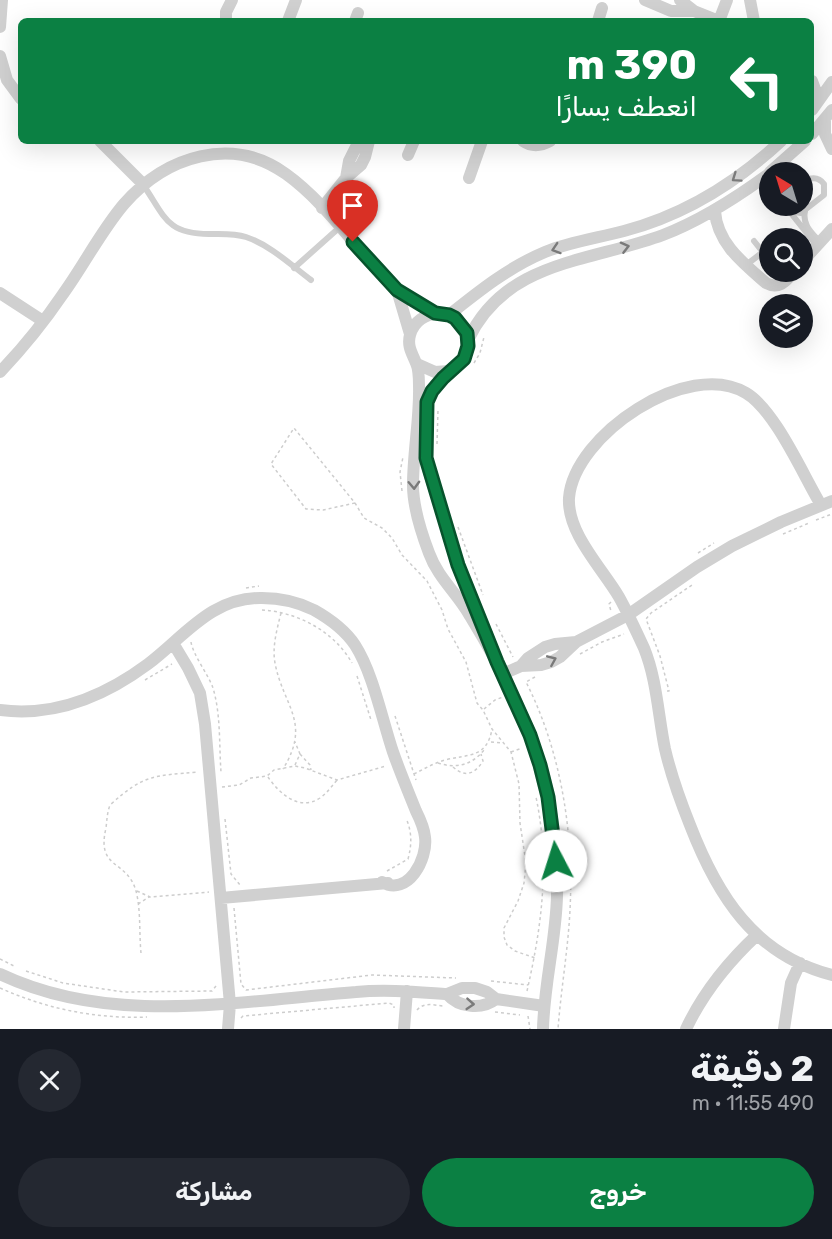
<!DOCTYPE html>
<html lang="ar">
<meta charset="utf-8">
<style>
body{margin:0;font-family:Rubik,"Noto Naskh Arabic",sans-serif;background:#242831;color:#f1f3f6;direction:rtl;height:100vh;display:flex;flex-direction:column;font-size:22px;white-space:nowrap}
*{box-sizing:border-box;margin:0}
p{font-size:20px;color:#9ea1a6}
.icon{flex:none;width:33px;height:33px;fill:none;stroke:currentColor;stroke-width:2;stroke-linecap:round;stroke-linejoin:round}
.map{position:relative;height:1029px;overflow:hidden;direction:ltr}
.sheet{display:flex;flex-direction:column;background:#171b24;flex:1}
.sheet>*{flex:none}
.banner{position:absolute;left:18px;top:18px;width:796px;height:126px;border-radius:9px;box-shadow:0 6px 24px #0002;direction:rtl;background:#0b8043;color:#fff;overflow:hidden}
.needle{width:39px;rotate:322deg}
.buttons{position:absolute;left:759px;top:162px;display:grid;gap:12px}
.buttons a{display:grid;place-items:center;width:54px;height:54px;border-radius:50%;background:#171b24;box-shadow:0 6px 24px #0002;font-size:30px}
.pin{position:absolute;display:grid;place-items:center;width:51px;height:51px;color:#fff;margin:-62px -26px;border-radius:50% 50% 50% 0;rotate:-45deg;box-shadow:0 0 6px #0007}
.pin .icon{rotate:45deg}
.me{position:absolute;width:66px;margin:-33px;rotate:355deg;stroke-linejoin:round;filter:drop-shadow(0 0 4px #0008)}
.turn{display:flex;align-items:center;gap:21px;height:126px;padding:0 18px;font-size:27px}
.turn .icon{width:78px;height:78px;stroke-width:2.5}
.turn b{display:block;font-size:42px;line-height:51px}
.round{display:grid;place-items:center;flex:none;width:63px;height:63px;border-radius:32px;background:#242831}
.headline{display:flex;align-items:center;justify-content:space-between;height:102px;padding:0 18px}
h1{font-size:36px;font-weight:700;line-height:45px}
.action{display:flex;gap:12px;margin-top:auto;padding:12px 18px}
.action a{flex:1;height:69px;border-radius:36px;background:#0b8043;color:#fff;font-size:24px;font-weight:700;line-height:69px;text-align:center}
.action a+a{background:#242831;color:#f1f3f6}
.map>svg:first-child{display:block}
</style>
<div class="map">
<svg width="832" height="1029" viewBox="0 0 832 1029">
<rect width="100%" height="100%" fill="#fff"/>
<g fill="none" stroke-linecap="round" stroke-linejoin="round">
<path stroke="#cdcdcd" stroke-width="1.5" stroke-dasharray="3 3" stroke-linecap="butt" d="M474,363l6,-10 4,-16
M437,444l1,-34
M402,491l-2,-19 3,-15
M355,503l-32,7 -17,-1 -35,-45 23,-36 61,75 9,15 18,10 10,10 10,17 25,26 15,29 6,19 18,33 11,41 6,7 9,19 19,23 8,32 1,39 6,40 -2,20 -6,18 -14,27v9l3,8 8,6 20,7
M816,520l16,-6
M458,527l25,68
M783,534l26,-11
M698,553l16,-10
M246,588l13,-2
M611,602l-2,2 2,7
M262,610c35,2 72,21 90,53
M281,613c-4,16 -9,34 -6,50 8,43 37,59 8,106
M496,624l17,33
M191,642c2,13 17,32 22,46 8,27 6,57 8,84
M580,654l22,-12 22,-8
M357,676l14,44
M535,677l-9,5c35,69 48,151 44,228 -2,40 -9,79 -12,119
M145,680l27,-16
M667,691h2l-9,-35 -14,-37 5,-6 41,-28
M484,709l11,-9 8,-3
M395,716l21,64
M491,742l12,1
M511,752l11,-4
M300,754l10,11 1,5
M438,763c18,6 34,2 46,-13
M295,765l5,-11 -5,-12
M453,767c12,11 22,7 30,-6l-2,-7
M414,774c10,-5 20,-11 31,-14 24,-6 42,-2 47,-31
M268,777c11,16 31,35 52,21 7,-5 12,-12 17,-18
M222,787l17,-2 12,-7 16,-2 7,-6 21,-4 10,2 32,12 49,-14
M225,819l6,55 9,11
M387,871l21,-12c4,-15 4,-27 -2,-41
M137,891l13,6 59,-5
M138,904l11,-7
M234,908l7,76 5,6 126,-15 84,3
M141,953c-2,-20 0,-43 -5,-62 -9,-32 -40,-21 -30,-63 1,-8 1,-15 4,-23 34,-31 44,-29 88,-33
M0,959l16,8
M26,971l37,12 61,9 88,-1 4,-5
M491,981l37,4
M0,988c47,21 96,31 147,29
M527,991c15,-66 23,-127 9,-194
M417,1010c7,-8 16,-5 26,-4
M495,1012l25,3
M528,1016l2,13
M241,1018l2,-2 146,-13 5,2v3"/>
<path stroke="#d0d0d0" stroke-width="6" d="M144,186c21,31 23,48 65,48 12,0 25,-1 37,3 24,8 45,28 65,43
M785,206l5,5 11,2 23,-18v-11c-6,-8 -14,-7 -22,-1
M805,211c-3,14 7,22 15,31
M790,212l27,34
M754,241l16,20
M746,265l17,-13
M294,268l46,-41"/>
<path stroke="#d0d0d0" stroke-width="12" d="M645,0l26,11h23
M680,0l14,11 25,10 8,-21
M750,0l4,21
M226,21v-9l6,-12
M288,21l8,-21
M355,21l3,-8
M598,21l4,-13
M0,27l2,-27
M0,56l7,24 14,19
M812,81l7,19
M812,110l20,-28
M825,119v15l7,15
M812,134l20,-24
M100,141l44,44
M523,141c9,6 18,5 27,0
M408,155l6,-14
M770,172l35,-31
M346,178l3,-17 10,-20
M469,178l13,-37
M322,208l24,-30 15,-13 4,-8 4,-16
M715,211c2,32 28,52 51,72 13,7 20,-2 28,-11
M802,262l30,-33
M397,290l13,44
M0,293l43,28
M449,315c30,-24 60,-48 96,-63 25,-10 53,-14 79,-21 60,-16 112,-48 157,-90
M468,340c37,-80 123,-78 195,-105 39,-15 73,-37 107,-62
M417,364l18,8 14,-1
M0,372c23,-24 44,-50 63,-78 21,-29 38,-63 61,-90 42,-48 108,-69 162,-30 43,31 72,79 111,115 11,10 26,15 38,24
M821,505c-18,-30 -46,-95 -75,-112 -58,-35 -172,42 -177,105 -2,35 33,70 50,99 9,16 17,34 25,51 13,32 14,67 21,101 6,26 15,51 25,76 27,70 64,130 142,150
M173,643l15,25 12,25 5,31 25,280 -2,25
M497,662c-9,-30 -24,-58 -36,-87 -9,-23 -15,-48 -22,-72 -6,-18 -14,-38 -14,-57 0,-13 -1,-33 3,-46 8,-26 49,-36 39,-66 -10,-27 -49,-27 -57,1 -3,11 2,18 6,28 3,6 3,15 3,23 1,32 -6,66 -6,99 0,22 8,47 16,68 9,25 28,40 41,63 34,56 65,116 78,181 7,32 10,66 9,99 -1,44 -13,88 -14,133
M521,666l20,-1 10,-3 9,-5 16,-15 52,-27 69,-48 35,-21 49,-24 51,-21
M503,674l18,-8 7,-8 17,-11 10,-3 21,-2
M0,710c54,7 105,-14 148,-46 36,-27 63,-67 114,-66 18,0 36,4 52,12 16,9 31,20 41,35 18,28 27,74 38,107 7,20 15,39 23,59 4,8 8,16 9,26 3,22 -17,60 -43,45
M221,898l167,-15
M0,974c111,53 238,27 356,18 30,-3 61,0 91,2l15,-6h13l12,4 9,7 48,7
M447,994c12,14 35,16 49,5
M404,1029l3,-38
M686,1029c17,-36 42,-67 71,-94
M784,1029l7,-46 9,-20"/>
</g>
<defs><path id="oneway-chevron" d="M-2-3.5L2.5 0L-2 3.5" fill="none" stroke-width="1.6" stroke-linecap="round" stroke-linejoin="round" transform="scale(1.5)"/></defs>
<g stroke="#7a7a7a">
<use href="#oneway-chevron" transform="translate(736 178) rotate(145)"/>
<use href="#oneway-chevron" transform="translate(625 247) rotate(-14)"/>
<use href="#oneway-chevron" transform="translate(556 249) rotate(162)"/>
<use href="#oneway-chevron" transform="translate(414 485) rotate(88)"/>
<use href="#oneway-chevron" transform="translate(552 660) rotate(-23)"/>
<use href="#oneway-chevron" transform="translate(470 1004) rotate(4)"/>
</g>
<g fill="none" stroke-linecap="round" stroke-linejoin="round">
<defs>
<path id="route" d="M353,242l44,48 38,23 14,2 6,3 12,15 1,13 -4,13 -21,19 -11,13 -5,11 -1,56 32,107 39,97 33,73 10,30 8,32 8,64"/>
</defs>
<use href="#route" stroke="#07532c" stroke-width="15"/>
<use href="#route" stroke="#0b8043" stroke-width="10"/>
</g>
</svg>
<div class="buttons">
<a><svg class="needle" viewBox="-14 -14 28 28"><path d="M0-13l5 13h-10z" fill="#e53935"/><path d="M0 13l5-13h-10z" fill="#9ea1a6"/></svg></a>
<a><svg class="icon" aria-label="search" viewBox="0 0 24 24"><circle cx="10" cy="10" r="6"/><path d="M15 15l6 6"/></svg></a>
<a><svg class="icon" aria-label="layers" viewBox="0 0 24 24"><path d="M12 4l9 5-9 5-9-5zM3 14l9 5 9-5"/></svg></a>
</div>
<div class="pin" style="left:353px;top:242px;background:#d93025"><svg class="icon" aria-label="arrive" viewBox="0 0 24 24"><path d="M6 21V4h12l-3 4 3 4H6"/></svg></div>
<svg class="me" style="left:556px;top:861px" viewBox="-20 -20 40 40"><circle r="19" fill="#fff"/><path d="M0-13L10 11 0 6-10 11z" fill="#0b8043"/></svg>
<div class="banner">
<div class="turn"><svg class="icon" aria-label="left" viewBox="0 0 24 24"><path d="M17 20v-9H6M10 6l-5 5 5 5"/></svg><div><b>390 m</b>انعطف يسارًا</div></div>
</div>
</div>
<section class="sheet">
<div class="headline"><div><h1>2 دقيقة</h1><p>490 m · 11:55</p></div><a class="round"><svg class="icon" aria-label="close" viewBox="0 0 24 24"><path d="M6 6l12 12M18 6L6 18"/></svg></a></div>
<div class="action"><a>خروج</a><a>مشاركة</a></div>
</section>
